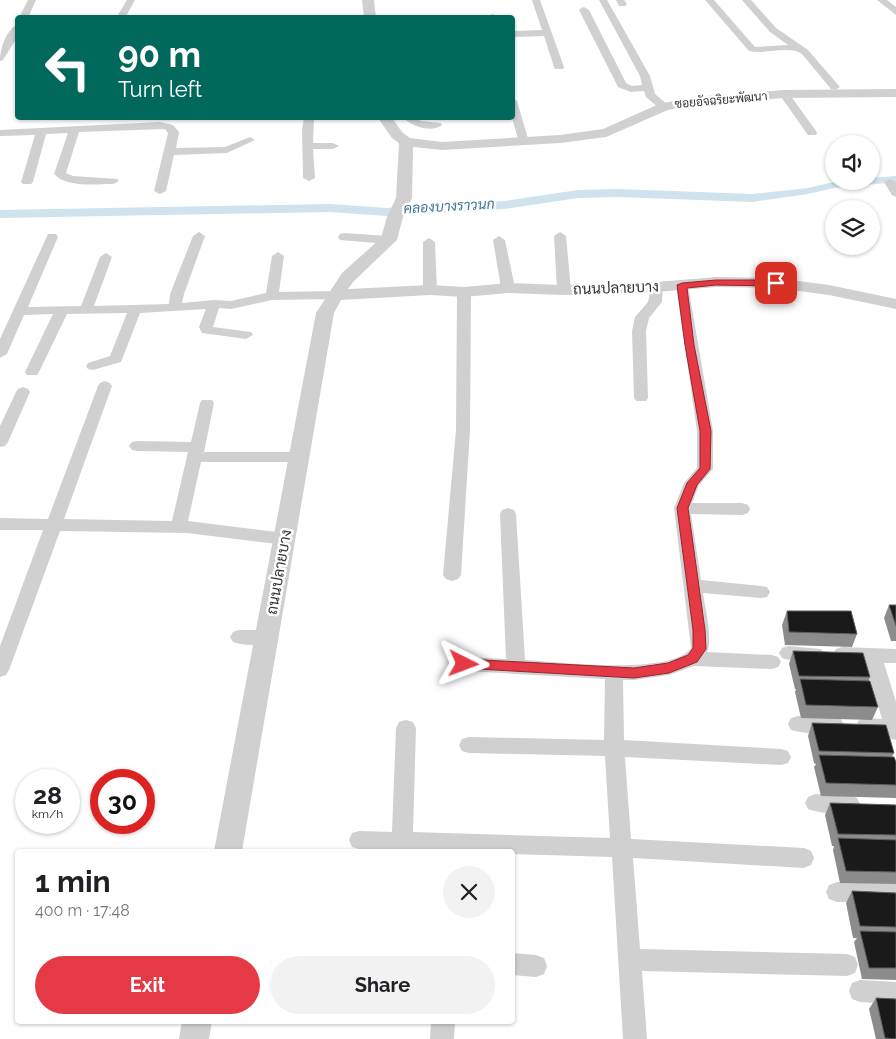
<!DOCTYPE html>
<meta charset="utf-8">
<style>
body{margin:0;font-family:Raleway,Sarabun,sans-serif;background:#f2f2f2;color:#202124;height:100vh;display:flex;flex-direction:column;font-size:19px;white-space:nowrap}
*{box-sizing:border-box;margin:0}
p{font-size:16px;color:#757577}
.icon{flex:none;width:28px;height:28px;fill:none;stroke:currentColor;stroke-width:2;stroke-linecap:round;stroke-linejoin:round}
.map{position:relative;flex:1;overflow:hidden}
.panel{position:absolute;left:15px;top:849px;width:500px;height:175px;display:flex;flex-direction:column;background:#fff;border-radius:5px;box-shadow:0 1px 4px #0004}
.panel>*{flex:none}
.banner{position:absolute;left:15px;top:15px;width:500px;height:105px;border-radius:5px;box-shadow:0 1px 4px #0004;background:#00695c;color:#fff;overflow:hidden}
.buttons{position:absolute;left:825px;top:135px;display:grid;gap:10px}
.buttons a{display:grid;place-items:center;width:55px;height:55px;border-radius:50%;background:#fff;box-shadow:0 1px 4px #0004;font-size:25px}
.speed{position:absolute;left:15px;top:769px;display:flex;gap:10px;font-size:25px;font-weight:700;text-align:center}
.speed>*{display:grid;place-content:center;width:65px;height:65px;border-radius:50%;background:#fff;box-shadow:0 1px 4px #0004;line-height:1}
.speed small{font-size:12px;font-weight:400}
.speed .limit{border:8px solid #d22;background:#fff;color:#111}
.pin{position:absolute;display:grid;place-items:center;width:42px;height:42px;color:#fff;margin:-21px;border-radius:10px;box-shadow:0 2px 8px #0006}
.me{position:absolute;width:55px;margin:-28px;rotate:93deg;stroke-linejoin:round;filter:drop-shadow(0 0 4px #0008)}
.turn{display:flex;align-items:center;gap:18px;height:105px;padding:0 20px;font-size:22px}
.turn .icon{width:65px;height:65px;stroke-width:2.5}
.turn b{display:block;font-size:35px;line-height:42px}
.round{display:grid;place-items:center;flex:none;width:52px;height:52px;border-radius:26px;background:#f2f2f2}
.summary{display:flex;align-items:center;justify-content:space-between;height:85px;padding:0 20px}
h1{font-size:30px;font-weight:700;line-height:38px}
.primary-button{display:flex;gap:10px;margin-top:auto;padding:10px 20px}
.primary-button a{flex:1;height:58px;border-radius:30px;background:#e63946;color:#fff;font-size:20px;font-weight:700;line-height:58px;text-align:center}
.primary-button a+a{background:#f2f2f2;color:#202124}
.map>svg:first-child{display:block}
</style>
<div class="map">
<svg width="896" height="1039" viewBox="0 0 896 1039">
<rect width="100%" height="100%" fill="#fff"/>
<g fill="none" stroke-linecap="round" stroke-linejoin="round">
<path fill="#cfe2ee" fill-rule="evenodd" d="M896,176v6l-62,6 -26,6 -56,8 -134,-5 -40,1 -74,11 -117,7 -57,-4 -330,6v-8l330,-6 57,4 117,-7 74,-11 40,-1 134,5 56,-6 26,-6 37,-1v-3z"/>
<path fill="#d0d0d0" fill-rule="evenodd" d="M28,0h8l-8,18h-9z
M127,0h8l-10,18h-9z
M532,0h8l24,67 -1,2h-8l-1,-2 -10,-31 -32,1v-6l30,-1z
M599,0h8l43,76 5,18 13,11 1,2 -1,2h-8l-14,-12 -2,-6 -13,1 -13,-5 -39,-77 2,-2 3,-1 5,3 37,73 6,3 10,-1 -2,-9z
M616,0h8l3,4 -2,2h-6z
M705,0h9l41,47 33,-2 -18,-13 -28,-32h9l25,28 32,22 32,37 -5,3 -4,-1 -29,-35c-14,-9 -37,1 -53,-3z
M877,0h10l9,7v8z
M492,14l3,1 2,3h-10z
M18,24v12l-15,24 -3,1c0,-12 6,-31 18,-37z
M784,91l4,1 28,39 1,2 -1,2h-8l-29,-41z
M512,98l5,3 12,41 -1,2 -4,1 -5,-3 -7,-24z
M304,118h10l-1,25h20l6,3 -6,3h-20l2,29 -6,3 -6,-3 -1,-48z
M404,118h12l5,3 20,2 1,2c-9,8 -30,2 -38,-7z
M160,122l13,3 6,7 -3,16 49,-1 25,-10 5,3 -28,13 -53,2 -8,36 -6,3 -6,-3 14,-58 -3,-4 -86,3 -13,41 7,3 44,3 2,2 -6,3c-17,0 -46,4 -59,-10l14,-41 -22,1 -13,48 -2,2h-8l-2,-2 14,-47 -35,1v-6z
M890,179l6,3v15l-4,-2 -8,-13z
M199,232l6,4 -21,58 -2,9 32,-3 17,1 35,-8 6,-37 6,-4 6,4 -5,36 56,-1 7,4 -7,4 -63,1 -41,9 -12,-1 -6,19 38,5 2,3 -7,4 -44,-6 -3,-6 7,-18 -66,4 -19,49 -28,8 -5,-1 -2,-3 2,-3 22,-7 17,-43 -60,1 -28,58 -2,3h-10l-2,-3 28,-58 -29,1 -17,39 -7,4v-19l48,-105h8l2,3 -30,70 53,-1 19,-49 6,-4 6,4 -18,49 75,-2 1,-10 23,-58z
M560,232l6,4 5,54 -7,4 -7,-4 -3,-54z
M344,233l45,3 6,4 -6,4 -49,-4 -2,-3 2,-3z
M499,236l6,4 10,48 -7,4 -7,-4 -8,-48z
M429,238l6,4 2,48 -7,4 -7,-4v-48z
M682,281l6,4 25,146v38l-14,16 -7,18h50l6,2 2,4 -2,4 -6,2 -51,-1 10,66 60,6 6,1 3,5 -3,5 -6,1 -58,-5c2,15 10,47 4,59l65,3 6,2 3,5 -3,5 -6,2 -78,-3 -25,9 -35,5h-11l1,60 157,9 7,2 3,6 -3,6 -7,2 -156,-8 6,82 173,9 7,3 3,7 -3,7 -7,3 -171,-10 7,91 207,5 8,3 3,8 -3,8 -8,3 -205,-5 5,68h-24l-11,-182 -100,-3v-3l-153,-2 -7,-2 -3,-7 3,-7 7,-2 33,1 4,-104 3,-6 7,-2 7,2 3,6 -3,104 197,6 -5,-82 -136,-3 -7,-2 -3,-6 3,-6 7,-2 135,3 1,-61 -141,-8 -6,-2 -3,-5 3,-5 6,-2 42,2 -6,-145 2,-4 6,-2 6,2 2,4 9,146c34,2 146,16 166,-12l-17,-140 10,-25 13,-15v-37l-21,-146z
M657,283l6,4 -1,15 -13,16 -3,13 2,67 -2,3h-10l-2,-3 -2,-67 3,-14 13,-15 3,-15z
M464,288l7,4 -1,138 -9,145 -3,4 -6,2 -6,-2 -3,-4 13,-145 1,-138z
M105,381l5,2 2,3 -48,133 108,2 16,-69 -51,-1 -5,-1 -3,-4 3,-4 5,-1 54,1 9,-39 2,-3h10l2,3 -10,49h96l5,1 3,4 -3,4 -5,1h-99l-13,59 97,12 6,2 2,4 -2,4 -6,2 -98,-12 -127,-2 -51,139 -3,5 -6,2v-31l43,-116h-43v-12l48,1 50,-133 2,-3z
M23,387l5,2 2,3 -22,50 -3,4 -5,1v-21l16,-34 2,-3z
M239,630h28l6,2 3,5 -3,5c-11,4 -29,4 -40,0l-3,-5 3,-5z
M788,646l33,3 3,5 -3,5c-11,4 -28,3 -39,-1l-3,-5 3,-5z
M842,647l54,2v14h-12l12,39v38l-7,-2 -1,-3 -22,-1 -7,-2 -3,-6 3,-6 7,-2 16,1 -17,-57 -29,-3 -3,-5 3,-5z
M798,716l36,1 7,2 3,6 -3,6c-14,4 -36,3 -50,-1l-3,-6 3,-6z
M815,794l35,1 7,3 3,6 -3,6c-13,5 -36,4 -49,-1l-3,-6 3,-6z
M837,882l59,1v20l-59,-1 -8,-3 -3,-7 3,-7z
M512,953l24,2 8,3 3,8 -3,8 -8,3 -24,-2z
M860,980l36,2v22l-36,-2 -8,-3 -3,-8 3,-8z
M431,1021h24l-1,18h-24z"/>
<path fill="#d0d0d0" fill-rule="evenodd" d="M362,0h12l2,18h-12z
M896,89v8l-112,1 -91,7 -25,5 -62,27 -46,6 -118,7 -29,-3 -1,51 -9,19 -6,23 -43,41 -6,8 82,-4 34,2 44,-4 56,2 93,-3 59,-5 60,1 53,7 67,14v10l-67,-14 -53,-7 -60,-1 -59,5 -93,3 -56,-2 -44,4 -34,-2 -89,5 -7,13 -92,538h-28l102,-538 26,-40 39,-35 6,-21 9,-19 3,-55 -7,-5 -14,-20h14l10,14 8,6 32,4 118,-7 43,-6 56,-25 34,-7 91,-7z
M182,1021h30l-3,18h-30z"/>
</g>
<path fill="#8c8c8c" d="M889,605h7v36h-5l-7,-23z
M787,611l70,23 -5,13 -67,-2 -3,-20z
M793,651l77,26 -1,4 9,26 -6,13 -71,-2 -6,-26 1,-3h-1l-6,-25z
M812,723l82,30 -2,4 4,5v36l-75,-2 -7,-29 2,-3 -2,-1 -6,-27z
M830,803l66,2v79l-56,-1 -7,-33 1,-4h-2l-7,-31z
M852,891l44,2v87l-34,-1 -8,-37 3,-4h-4l-7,-35z
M876,998l20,1v40h-20l-7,-30z"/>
<path fill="#1a1a1a" stroke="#5f5f5f" d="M889,605h7v21z
M787,611h64l6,23 -68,-2z
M793,651l70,2 7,24 -71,-1z
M800,679l70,2 8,26 -72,-2z
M812,723l74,2 8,28 -75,-2z
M819,755l75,2 2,5v23l-70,-2z
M830,803l66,2v30l-58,-1z
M838,838l58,2v32l-50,-1z
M852,891l44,2v34l-36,-1z
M860,931l36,1v36h-27z
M876,998l20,1v40l-11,-1z"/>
<path fill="#e63946" stroke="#96252e" d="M716,280h60l5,3 -5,3 -60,-1 -29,3 7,57 17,86 -1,38 -13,16 -9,23 17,122 1,19 -9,13 -28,11 -35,5 -174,-10 -2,-4 2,-3 4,-2 170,9 34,-5 20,-8 5,-7v-18l-16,-122 10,-25 13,-15v-37l-15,-86 -8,-60 5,-2z"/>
<g text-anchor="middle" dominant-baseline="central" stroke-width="5" stroke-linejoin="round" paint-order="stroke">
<g font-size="12" fill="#333" stroke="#fff">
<text transform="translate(721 100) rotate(-5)">ซอยอัจฉริยะพัฒนา</text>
</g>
<g font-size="14" font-style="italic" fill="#3f7597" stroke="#fff">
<text transform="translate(449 206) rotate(-3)">คลองบางราวนก</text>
</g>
<g font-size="15" fill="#333" stroke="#fff">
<text transform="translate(616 288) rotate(-2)">ถนนปลายบาง</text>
<text transform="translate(279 572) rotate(-80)">ถนนปลายบาง</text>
</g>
</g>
</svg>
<div class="buttons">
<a><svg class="icon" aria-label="sound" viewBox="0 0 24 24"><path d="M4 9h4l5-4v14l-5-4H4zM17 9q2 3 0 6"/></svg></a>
<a><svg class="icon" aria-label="layers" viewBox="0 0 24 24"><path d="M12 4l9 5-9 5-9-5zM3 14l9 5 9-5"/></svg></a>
</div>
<div class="speed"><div>28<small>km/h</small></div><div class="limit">30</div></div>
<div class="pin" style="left:776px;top:283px;background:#d93025"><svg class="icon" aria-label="arrive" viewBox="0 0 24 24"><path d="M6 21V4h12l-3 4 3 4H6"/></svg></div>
<svg class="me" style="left:464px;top:664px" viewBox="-20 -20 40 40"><path d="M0-17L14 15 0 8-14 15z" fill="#e63946" stroke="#fff" stroke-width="4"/></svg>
<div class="banner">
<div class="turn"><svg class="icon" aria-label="left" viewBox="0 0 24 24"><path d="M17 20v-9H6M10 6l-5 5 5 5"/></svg><div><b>90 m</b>Turn left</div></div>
</div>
<section class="panel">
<div class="summary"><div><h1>1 min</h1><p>400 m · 17:48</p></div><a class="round"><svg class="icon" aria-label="close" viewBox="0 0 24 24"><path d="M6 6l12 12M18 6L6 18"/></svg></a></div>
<div class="primary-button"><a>Exit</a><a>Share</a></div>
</section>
</div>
